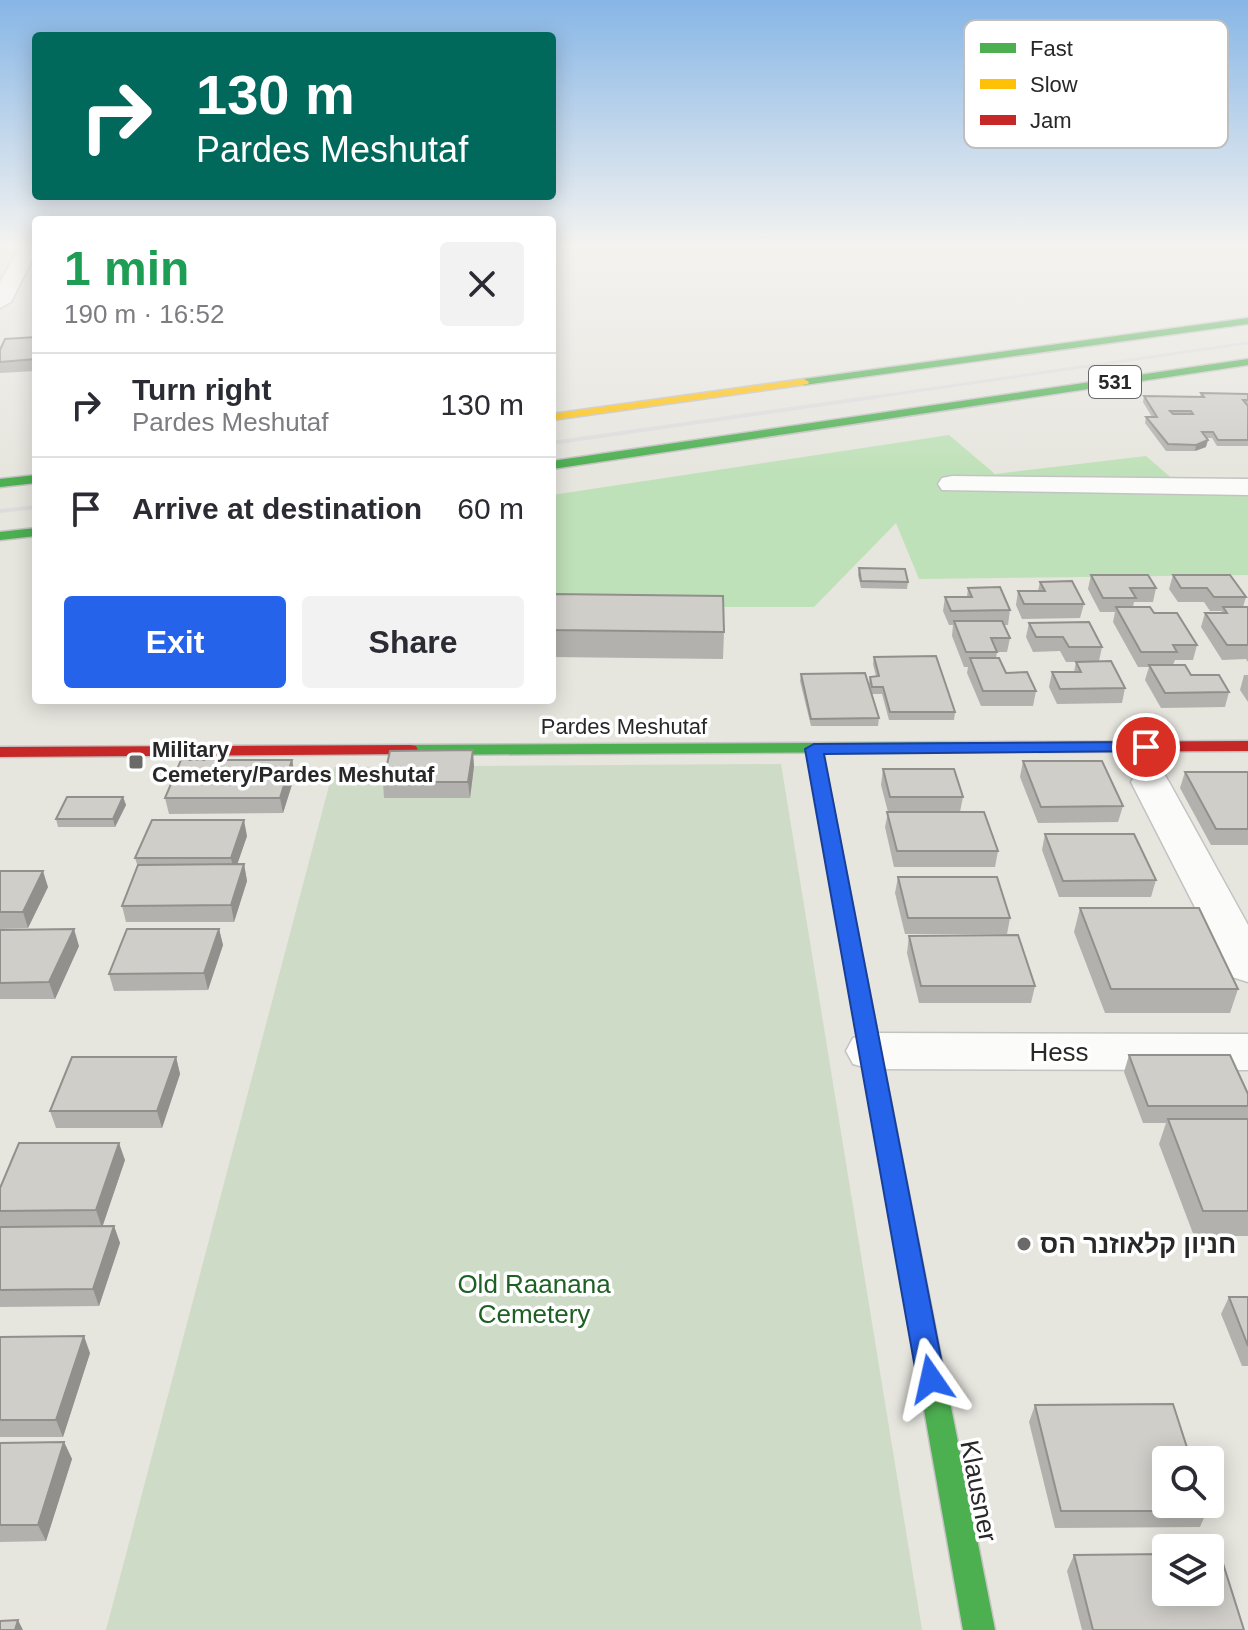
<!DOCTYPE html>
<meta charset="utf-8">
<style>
body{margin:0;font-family:Arial,"Noto Sans Hebrew",sans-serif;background:#f2f2f3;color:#2b2b33;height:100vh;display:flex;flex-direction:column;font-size:30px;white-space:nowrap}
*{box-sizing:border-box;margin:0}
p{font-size:26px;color:#7c7c81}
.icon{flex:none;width:44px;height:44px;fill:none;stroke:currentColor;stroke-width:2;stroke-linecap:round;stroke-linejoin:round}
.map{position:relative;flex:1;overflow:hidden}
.panel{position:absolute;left:32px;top:216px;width:524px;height:488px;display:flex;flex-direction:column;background:#fff;border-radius:8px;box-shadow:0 4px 20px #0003}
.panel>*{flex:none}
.top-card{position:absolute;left:32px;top:32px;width:524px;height:168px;border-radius:8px;box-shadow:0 4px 20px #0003;background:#00695c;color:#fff;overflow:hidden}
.buttons{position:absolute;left:1152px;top:1446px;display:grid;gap:16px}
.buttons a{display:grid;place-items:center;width:72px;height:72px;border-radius:8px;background:#fff;box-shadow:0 4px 20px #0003;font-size:40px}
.pin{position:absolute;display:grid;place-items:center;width:68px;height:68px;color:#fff;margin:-34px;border:4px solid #fff;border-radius:50%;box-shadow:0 2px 8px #0007}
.me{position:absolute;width:88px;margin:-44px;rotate:349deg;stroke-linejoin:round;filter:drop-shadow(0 0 6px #0008)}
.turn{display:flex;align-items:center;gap:28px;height:168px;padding:0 32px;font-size:36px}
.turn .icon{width:104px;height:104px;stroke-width:2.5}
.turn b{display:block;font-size:56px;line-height:68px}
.round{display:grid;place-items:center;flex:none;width:84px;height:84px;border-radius:8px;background:#f2f2f3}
.overview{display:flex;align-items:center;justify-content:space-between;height:136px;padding:0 32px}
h1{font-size:48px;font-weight:800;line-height:60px;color:#1e9e55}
.button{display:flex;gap:16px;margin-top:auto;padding:16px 32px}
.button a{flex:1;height:92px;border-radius:8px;background:#2563eb;color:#fff;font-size:32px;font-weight:800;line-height:92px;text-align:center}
.button a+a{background:#f2f2f3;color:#2b2b33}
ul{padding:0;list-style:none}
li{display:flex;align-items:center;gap:24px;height:104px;padding:0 32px;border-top:2px solid #e1e1e2}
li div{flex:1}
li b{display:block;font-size:30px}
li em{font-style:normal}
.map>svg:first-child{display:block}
</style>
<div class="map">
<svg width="1248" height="1630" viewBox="0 0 1248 1630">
<rect width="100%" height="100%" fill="#e6e5de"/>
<path fill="#bfe1b9" d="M949,435l46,39 151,-18 29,25 73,-3v97l-329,4 -23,-56 -82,84h-262v-112z"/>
<path fill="#cedbc6" d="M781,764l141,866h-816l228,-863z"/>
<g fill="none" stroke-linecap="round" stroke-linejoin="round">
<defs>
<path id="street" d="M22,243h14v9l-25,50 -11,6v-26z
M952,476l296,3v16l-306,-5 -4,-6 4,-6z
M1150,770l14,4 5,8 79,143v57l-16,-5 -7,-11 -94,-184 5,-8z
M870,1033l378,1v36l-378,-1 -17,-5 -7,-13 7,-13z"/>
<path id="fast" d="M1248,318v6l-444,61 -5,-3 5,-3z
M1248,359v6l-696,104v-8z
M36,475v8l-36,4v-8z
M36,528v8l-36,4v-8z
M1040,742l8,5 -2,4 -636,4 -8,-5 8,-5z
M906,1230l9,3 3,7 77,390h-32l-69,-390 3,-7z"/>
<path id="slow" d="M804,379l5,3 -1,2 -256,36v-6z
M814,744l8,5 96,491 -3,7 -9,3 -9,-3 -3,-7 -88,-491z"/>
<path id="jam" d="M1248,741v10l-208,1 -8,-5 8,-5z
M410,745l6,1 2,4 -2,4 -416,3v-10z"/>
</defs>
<use href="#street" stroke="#c4c3c3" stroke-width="3"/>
<use href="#fast" stroke="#c4c3c3" stroke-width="3"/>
<use href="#slow" stroke="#c4c3c3" stroke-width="3"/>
<use href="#jam" stroke="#c4c3c3" stroke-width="3"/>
<use href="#street" fill="#fbfbfa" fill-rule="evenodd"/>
<use href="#fast" fill="#4caf50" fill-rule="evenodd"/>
<use href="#slow" fill="#ffc107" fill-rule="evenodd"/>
<use href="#jam" fill="#c62828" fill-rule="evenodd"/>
<path stroke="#dddcdd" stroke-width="3" d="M861,399l387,-56"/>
<path stroke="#dddcdd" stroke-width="4" d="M552,443l323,-46
M0,511l36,-4"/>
</g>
<path fill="#b2b1ad" d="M36,337v34l-36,2v-23z
M1201,393l47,1v52h-31l-5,-8h-6v9l-11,4h-29l-21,-28 1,-6h6l-9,-15 1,-6 56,1z
M859,568l49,14 -1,7 -46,-1 -3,-13z
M1091,575l65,13 -3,14h-19l-1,5 21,6 43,32 -4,15h-18l-2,5 18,10 38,17 -4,15 -64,1 -16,-28 4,-13h-11l-25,-45 2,-10h-15l-12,-23z
M1173,575l73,22 -3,10h5v55l-2,-3 -24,1 -21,-33 4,-14h16l1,-2h-12l-6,-9h-26l-9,-13z
M1040,582l44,22 -4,14 -58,1 -6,-14 2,-14h20z
M968,588l42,22 -2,15h-4l6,13 -3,14h-10l-1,6 10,15 30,18 -3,15h-52l-14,-33 1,-6h-4l-12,-31 1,-11h-4l-6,-14 2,-14h22z
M552,594l172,38 -1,27 -171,-2z
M1029,623l73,24 -3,14 26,27 -3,15 -65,1 -8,-17 3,-15h22l2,-10h-10l-6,-11 -27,1 -7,-15z
M874,657l81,55 -1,8h-65l-7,-26h-10l7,24 -1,8h-67l-11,-45 1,-7 68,10 1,-7 6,-1 -3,-12z
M1244,675h4v27l-8,-12z
M292,760l3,15 -12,38 -114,1 -4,-16z
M1023,761l100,45 -5,16 -80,1 -18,-46z
M474,766l-4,32h-86l-1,-16z
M883,769l80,28 -3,15 38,39 -3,16h-101l-9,-40 3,-15 -7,-27z
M1185,772h63v73h-37l-31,-57z
M123,797l3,8 -11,22h-57l-2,-8z
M1045,834l111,46 -5,17h-92l-17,-47z
M247,836l-10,28h7l3,17 -13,41h-108l-4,-16 16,-39 -3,-9z
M0,871l48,16 -20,41 -28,1z
M898,877l112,41 -3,16h-102l-10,-41z
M1080,908l158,81 -8,24h-125l-31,-81z
M219,929l4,16 -15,45 -94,1 -5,-17z
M0,930l79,16 -24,53h-55z
M909,936l126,50 -4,17h-112l-12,-50z
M1129,1055l119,39v142h-54l-35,-92 7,-21h-23l-19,-51z
M176,1057l4,17 -18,54h-106l-6,-17z
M125,1160l-23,66h12l6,17 -21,63 -99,1v-119z
M1229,1297h19v69h-6l-21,-52z
M0,1337l90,16 -27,84h-63z
M1035,1405l172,106 -7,16 -145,1 -26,-106z
M64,1442l8,17 -26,82 -46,1v-99z
M1074,1555l170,75h-162l-15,-59z"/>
<path fill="#91908d" d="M1208,440l-2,7 -11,4 1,-6z
M473,750l1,16 -4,32 -2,-16z
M292,760l3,15 -12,38 -3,-15z
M123,797l3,8 -11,22 -2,-8z
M244,820l3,16 -13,38 -3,-16z
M244,864l3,17 -13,41 -3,-17z
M43,871l5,16 -20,41 -5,-16z
M74,929l5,17 -24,53 -6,-17z
M219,929l4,16 -15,45 -4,-17z
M176,1057l4,17 -18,54 -5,-17z
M119,1143l6,17 -23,68 -6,-18z
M114,1226l6,17 -21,63 -6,-17z
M84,1336l6,17 -27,84 -7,-17z
M64,1442l8,17 -26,82 -8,-16z
M18,1620l5,10h-8z"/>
<path fill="#cfcec9" stroke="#91908d" stroke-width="2" fill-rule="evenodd" d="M36,337v22l-36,3v-12l5,-11z
M1201,393l47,1v6h-5l5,6v34h-30l-5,-8h-11l6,8 -12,5 -28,-1 -22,-27h11l-13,-21 60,1zM1170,411h21l2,3h-20z
M859,568l46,1 3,13 -47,-1z
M1091,575h57l8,13h-26l6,10h-33z
M1173,575h57l16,22h-32l-7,-9h-26z
M1072,581l12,23h-60l-6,-13h27l-5,-9z
M1000,587l10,23 -59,1 -6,-14h27l-4,-9z
M552,594l171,2 1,36 -172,-2z
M1116,607h34l4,6h23l20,32h-24l4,7h-36z
M1223,607h25v38h-21l-22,-32h22z
M954,621h48l8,17h-19l6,14h-31z
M1089,622l13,25h-33l-6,-10h-27l-7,-14z
M936,656l19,56h-65l-7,-25h-11l-2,-10 9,-1 -5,-19z
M970,658h29l7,15 21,-1 9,19h-53z
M1111,661l14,27 -65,1 -8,-17h29l-5,-10z
M1149,665h36l6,10h28l10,17 -64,1z
M865,673l14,45 -68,1 -10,-45z
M473,750l-5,32h-85l7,-31z
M181,760h111l-12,38h-115z
M1023,761h79l21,45 -82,1z
M883,769h71l9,28h-73z
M1185,772h63v57h-32z
M67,797h56l-10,22h-57z
M887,812h97l14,39h-101z
M152,820h92l-13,38h-96z
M1045,834h89l22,46 -93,1z
M244,864l-13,41 -109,1 16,-41z
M0,871h43l-20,41h-23z
M898,877h99l13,41h-102z
M1080,908h119l39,81h-127z
M74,929l-25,53 -49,1v-53z
M127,929h92l-15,44 -95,1z
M1018,935l17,51h-114l-12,-50z
M1129,1055h101l18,39v12h-100z
M72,1057h104l-19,54h-107z
M1168,1119h80v92h-45z
M19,1143h100l-23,67 -96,1v-23z
M114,1226l-21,63 -93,1v-63z
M1229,1297h19v49z
M84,1336l-28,84h-56v-83z
M1173,1404l18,56h-25v44h39l2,7h-146l-26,-106z
M64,1442l-26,83h-38v-82z
M1166,1554v38h44v-38h10l24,76h-151l-19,-75z
M18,1620l-3,10h-15v-9z"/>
<linearGradient id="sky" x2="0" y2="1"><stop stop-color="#87b6e6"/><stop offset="0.52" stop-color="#f4f3f0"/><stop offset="1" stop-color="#f4f3f0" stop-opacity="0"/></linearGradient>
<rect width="1248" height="471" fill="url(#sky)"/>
<path fill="#2563eb" stroke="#184099" stroke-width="2" d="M1146,742l8,5 -2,4 -328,3 121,625 -4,9 -10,3 -10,-3 -4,-9 -112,-630 9,-5z"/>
<g fill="#6a6a68" stroke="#fff" stroke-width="3">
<rect x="128" y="754" width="16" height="16" rx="4"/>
<circle cx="1024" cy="1244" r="8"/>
</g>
<g text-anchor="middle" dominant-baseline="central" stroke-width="7" stroke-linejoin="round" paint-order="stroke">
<rect fill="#fff" stroke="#686868" stroke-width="2" x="1089" y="366" width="52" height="32" rx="6"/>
<g font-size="20" font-weight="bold" fill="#282828">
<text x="1115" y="382">531</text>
</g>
<g font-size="22" fill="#282828" stroke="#fff">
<text x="624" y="726">Pardes Meshutaf</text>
</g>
<g font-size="22" font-weight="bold" fill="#282828" stroke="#fff" text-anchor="start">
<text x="152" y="749">Military<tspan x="152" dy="25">Cemetery/Pardes Meshutaf</tspan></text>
</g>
<g font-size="26" fill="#282828" stroke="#fff">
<text x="1059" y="1052">Hess</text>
<text transform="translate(979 1491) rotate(79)">Klausner</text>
</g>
<g font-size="26" font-weight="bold" fill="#282828" stroke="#fff" text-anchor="start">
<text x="1040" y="1244">חניון קלאוזנר הס</text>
</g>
<g font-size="26" fill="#1e5f23" stroke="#fff">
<text x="534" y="1284">Old Raanana<tspan x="534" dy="30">Cemetery</tspan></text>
</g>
</g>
<rect x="964" y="20" width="264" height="128" rx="12" fill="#fff" stroke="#bebebe" stroke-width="2"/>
<rect x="980" y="43" width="36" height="10" fill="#4caf50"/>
<rect x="980" y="79" width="36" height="10" fill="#ffc107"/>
<rect x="980" y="115" width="36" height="10" fill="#c62828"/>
<g font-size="22" fill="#282828">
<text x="1030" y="56">Fast</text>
<text x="1030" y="92">Slow</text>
<text x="1030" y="128">Jam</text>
</g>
</svg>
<div class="buttons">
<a><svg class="icon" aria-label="search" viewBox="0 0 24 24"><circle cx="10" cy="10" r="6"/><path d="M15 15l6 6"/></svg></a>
<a><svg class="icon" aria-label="layers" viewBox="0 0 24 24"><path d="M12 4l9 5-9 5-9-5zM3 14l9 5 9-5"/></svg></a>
</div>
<div class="pin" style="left:1146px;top:747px;background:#d93025"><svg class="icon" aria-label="arrive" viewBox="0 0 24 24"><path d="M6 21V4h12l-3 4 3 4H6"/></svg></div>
<svg class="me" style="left:931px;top:1379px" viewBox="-20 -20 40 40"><path d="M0-17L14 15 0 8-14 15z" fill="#2563eb" stroke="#fff" stroke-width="4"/></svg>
<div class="top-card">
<div class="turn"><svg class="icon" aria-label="right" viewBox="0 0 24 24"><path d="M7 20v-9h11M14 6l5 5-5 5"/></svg><div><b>130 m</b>Pardes Meshutaf</div></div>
</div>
<section class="panel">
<div class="overview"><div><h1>1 min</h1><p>190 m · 16:52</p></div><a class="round"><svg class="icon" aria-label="close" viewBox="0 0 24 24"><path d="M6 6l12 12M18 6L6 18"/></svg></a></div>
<ul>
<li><svg class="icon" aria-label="right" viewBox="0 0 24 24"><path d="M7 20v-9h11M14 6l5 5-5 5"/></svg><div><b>Turn right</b><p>Pardes Meshutaf</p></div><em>130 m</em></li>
<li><svg class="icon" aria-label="arrive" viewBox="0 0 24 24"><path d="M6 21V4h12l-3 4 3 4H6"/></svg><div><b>Arrive at destination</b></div><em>60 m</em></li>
</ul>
<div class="button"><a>Exit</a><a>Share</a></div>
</section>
</div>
